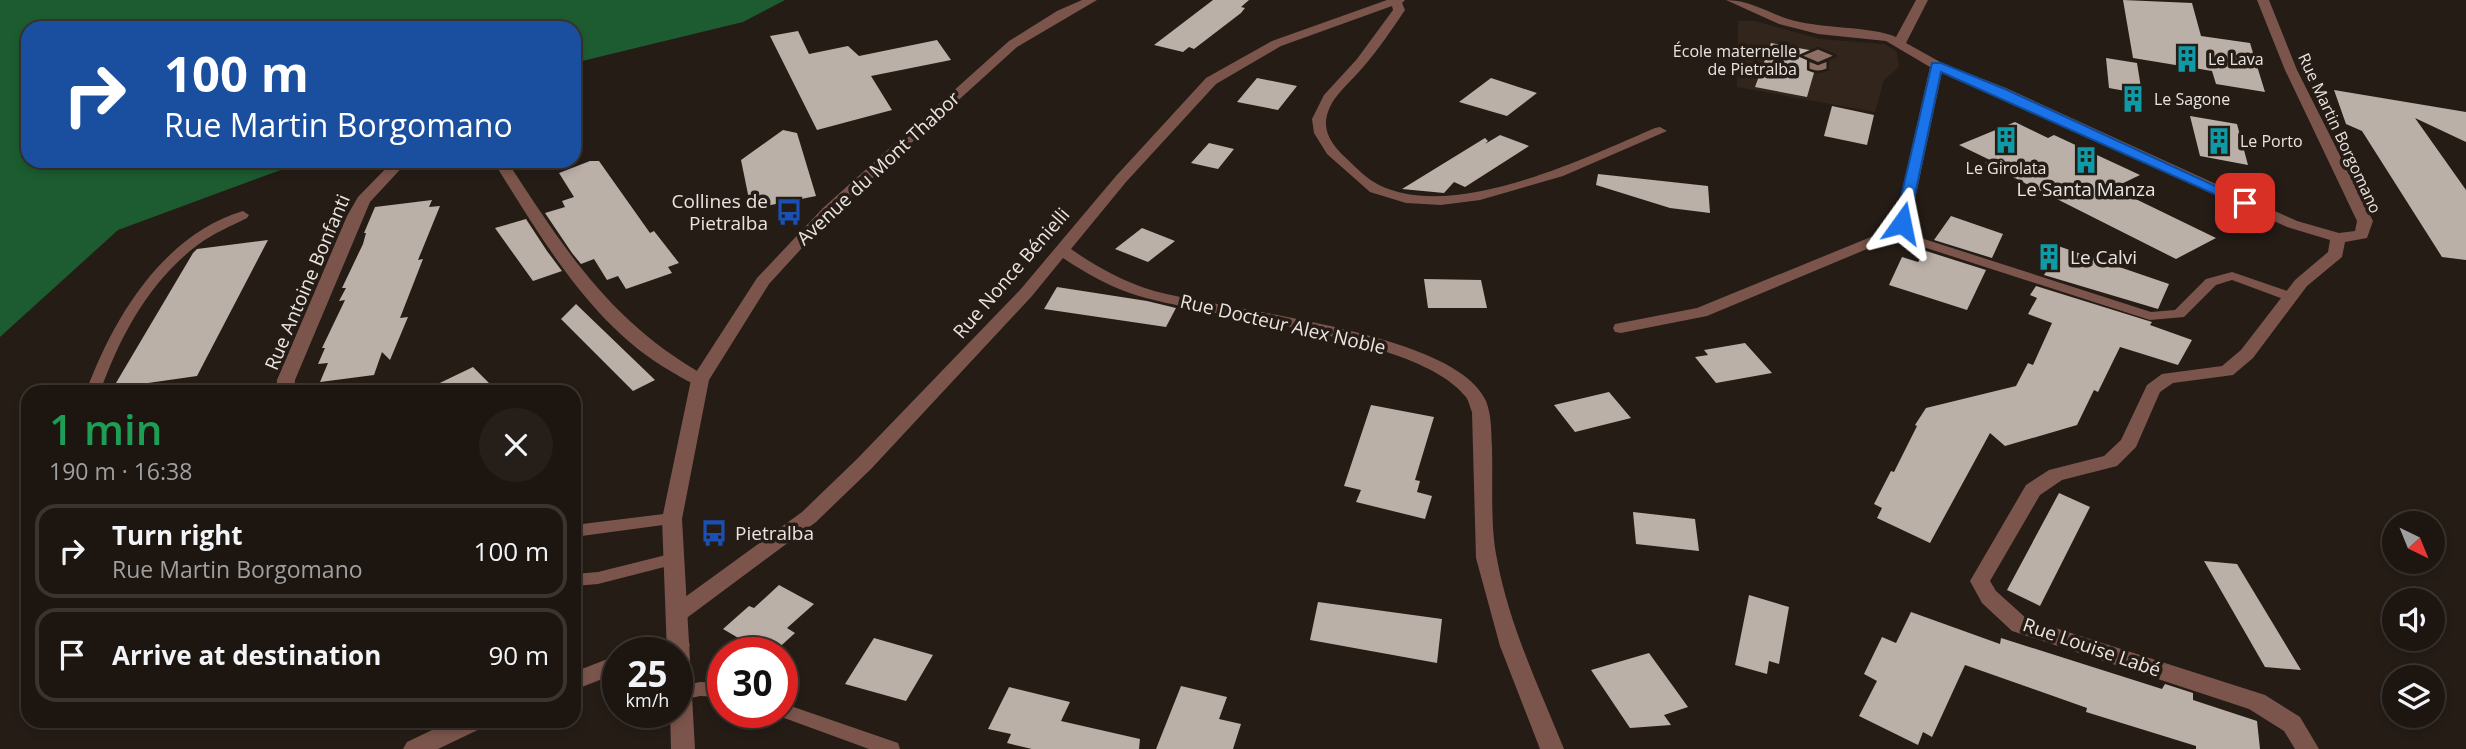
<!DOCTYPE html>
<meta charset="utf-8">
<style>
body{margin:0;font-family:"Open Sans",sans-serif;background:#251e19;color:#f1f3f6;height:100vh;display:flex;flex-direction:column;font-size:26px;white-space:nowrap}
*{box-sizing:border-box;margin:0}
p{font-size:23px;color:#a09f9f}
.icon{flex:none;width:38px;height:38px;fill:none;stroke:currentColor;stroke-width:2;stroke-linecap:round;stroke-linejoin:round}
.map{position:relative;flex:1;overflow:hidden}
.side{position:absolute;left:21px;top:385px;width:560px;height:343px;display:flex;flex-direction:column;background:#1c1510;border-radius:21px;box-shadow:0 4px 10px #0003,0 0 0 2px #3a3430}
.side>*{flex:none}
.guide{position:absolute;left:21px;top:21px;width:560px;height:147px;border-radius:21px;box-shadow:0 4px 10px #0003,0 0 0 2px #3a3430;background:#1a4fa0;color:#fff;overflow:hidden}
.needle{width:46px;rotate:137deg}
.tools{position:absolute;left:2382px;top:511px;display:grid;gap:14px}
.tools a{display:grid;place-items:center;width:63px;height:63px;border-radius:50%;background:#1c1510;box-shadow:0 4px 10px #0003,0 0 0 2px #3a3430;font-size:35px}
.speed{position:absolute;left:602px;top:637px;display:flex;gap:14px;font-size:35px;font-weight:700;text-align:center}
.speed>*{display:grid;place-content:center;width:91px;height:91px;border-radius:50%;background:#1c1510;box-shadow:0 4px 10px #0003,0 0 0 2px #3a3430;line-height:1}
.speed small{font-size:18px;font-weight:400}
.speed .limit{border:10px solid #d22;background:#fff;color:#111}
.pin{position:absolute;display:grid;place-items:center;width:60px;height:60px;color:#fff;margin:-30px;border-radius:14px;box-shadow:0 4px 10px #0006}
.me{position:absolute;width:77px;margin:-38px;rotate:12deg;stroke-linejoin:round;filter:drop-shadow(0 0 5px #0008)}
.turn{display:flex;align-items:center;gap:24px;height:147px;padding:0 28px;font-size:32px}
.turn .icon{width:91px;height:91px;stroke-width:2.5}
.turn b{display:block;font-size:49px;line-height:60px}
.round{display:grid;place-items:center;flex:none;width:74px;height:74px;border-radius:37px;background:#251e19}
.overview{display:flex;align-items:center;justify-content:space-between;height:119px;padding:0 28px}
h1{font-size:42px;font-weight:600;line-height:52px;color:#1e9e55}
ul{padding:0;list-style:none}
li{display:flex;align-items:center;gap:21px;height:94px;margin:0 14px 10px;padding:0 14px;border:4px solid #3a3430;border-radius:21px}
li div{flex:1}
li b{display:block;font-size:26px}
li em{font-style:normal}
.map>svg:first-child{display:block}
</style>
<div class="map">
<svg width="2466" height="749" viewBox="0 0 2466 749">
<rect width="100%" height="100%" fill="#251c16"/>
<path fill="#32251b" d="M1738,21h17l65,18 65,5 12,8 2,15 -15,13 -9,32 -138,-25z"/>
<path fill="#1c5c30" d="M0,0h785l-42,22 -169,41v-35h-546v133h277l-187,69 -118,107z"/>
<path fill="#bbb0a8" d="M1213,0h36l-8,7 4,1 -4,5 -47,36 -5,-2 -6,5 -29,-7z
M2123,0l69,3 9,33 49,7 15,49 -49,-8 -4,-13 -79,-13z
M798,31l11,23 39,-8 11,10 78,-16 14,20 -80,16 21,34 -75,20 -47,-94z
M1771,43l49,9 -13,45 -52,-10z
M2106,58l31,5 5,31 -33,-6z
M1257,78l40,8 -19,24 -41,-8z
M1491,78l46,15 -30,23 -48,-14z
M2334,90l132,22v30l-51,-24 51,72v70l-24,-3 -80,-126 -16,-7z
M1832,106l42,9 -7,30 -43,-9z
M2190,116l47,8 11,41 -48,-9z
M2015,122l33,16 6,-3 86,40 -27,13 103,50 -40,21 -191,-96 5,-3 -31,-15z
M783,130l14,3 19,63 -65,13 -10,-49z
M1500,135l29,11 -64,41 -11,-5 -10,11 -42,-4 83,-51 3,3 -3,3z
M1209,143l25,6 -16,20 -27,-6z
M590,161h9l51,72 4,-2 25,32 -11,4 4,6 -46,16 -8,-13 -11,4 -13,-21 -13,5 -9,-11 -27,-40 20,-6 -3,-6 12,-4 -15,-24z
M1598,174l110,12 2,27 -40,-5 -74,-23z
M432,200l-3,7 11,-1 -22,54 5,-1 -23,59 8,-1 -18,43 -8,-8 -8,23 -54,7 8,-19 -10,1 7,-16h-3l23,-48 -6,1 7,-13h-4l21,-44 3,-11h-2l11,-26z
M1951,216l52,18 -11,24 -58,-18z
M526,219l21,32 15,20 -29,10 -38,-53z
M1142,228l33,13 -27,21 -33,-13z
M268,240l-71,136 -84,12 80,-135 4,-4z
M2058,246l111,38 -11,25 -114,-34 3,-5 -4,-1z
M1926,251l60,19 -19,40 -78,-25 13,-28 16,5z
M1424,279l57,1 6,28h-59z
M2036,286l116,36 -2,3 42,15 -14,25 -58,-18 -22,45 -4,-2 -17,35 -72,21 -15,-13 -60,110 -53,-25 5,-10 -8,-4 17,-33 3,1 23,-46 -2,-1 11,-17 90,-22 12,-23 5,2 19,-42 -24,-9 9,-16 -7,-3z
M1057,287l90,14 29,7 -10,19 -122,-18z
M576,304l79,76 -22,11 -72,-72z
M1745,343l27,30 -56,10 -21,-26 13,-2 -4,-5z
M473,367l25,25h-77z
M1609,392l22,26 -56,14 -21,-27z
M1371,405l63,12 -19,63 5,1 -3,11 15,4 -7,23 -69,-17 5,-12 -17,-4z
M2059,493l31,14 -50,99 -33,-16z
M1633,512l62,7 4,32 -63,-7z
M2204,561l33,3 64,106 -36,-3z
M779,585l35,19 -27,24 8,5 -22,20h-9l-41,-24 26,-23 5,2z
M1749,595l40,12 -10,57 -10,-3 -2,13 -32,-9z
M1318,602l124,17 -5,44 -127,-23z
M1911,612l89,32 1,-6 161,51 3,-5 28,9v7l64,21 3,28h-64v-3l-110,-34 1,-4 -122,-43 -33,72 -9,-5 -5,13 -59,-29 18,-35 -13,-7 18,-37 14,6z
M874,638l59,17 -27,46 -61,-17z
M1649,653l39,54 -24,8 7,10 -41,3 -39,-58z
M1181,686l46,11 -8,22 22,5 -8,25h-77z
M1009,687l61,15 -9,19 79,18 -1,10h-107l-25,-6 4,-9 -23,-5z"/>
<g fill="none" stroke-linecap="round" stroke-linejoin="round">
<path fill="#7b554b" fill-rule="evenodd" d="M243,211l6,4 -2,3c-16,8 -33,15 -48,26 -49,36 -79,92 -99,148h-14c27,-74 77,-157 157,-181z
M1893,229l258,83 24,-2 31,-31 26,-7 64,22 2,3 -2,3h-10l-54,-20 -16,5 -32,32 -34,3 -261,-84 -2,-3z
M672,513l6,2 2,4 -2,4 -104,14v-12z
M674,553l6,2 2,4 -2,4 -82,21 -24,2v-12l24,-2z
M700,682l23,1v14l-23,-1 -18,4 -5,-1v-12z
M782,703l116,40 2,6h-31l-93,-34 -2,-3h8z"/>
<path fill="#7b554b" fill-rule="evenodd" d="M1387,0h18l-3,3 3,7c-13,19 -26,39 -41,56 -12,15 -30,28 -36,46 -7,19 5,34 18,46 10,10 21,21 33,27 75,37 206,-27 276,-57l5,-1 7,4 -104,45 -83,24 -39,5 -35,-2 -36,-11 -43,-38 -13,-21 -2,-14 12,-24 33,-36 36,-49 -1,-4 -111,40 -65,38 -90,98 -55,67c24,17 51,32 80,41 72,21 304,40 335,111 6,15 5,31 6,47 1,35 -2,78 5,111 12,66 42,128 67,190h-24l-40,-103 -24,-88 -4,-146c-2,-4 -3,-11 -6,-15 -47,-61 -250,-78 -327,-101 -27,-8 -52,-22 -76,-38l-31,38 -161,173 -55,53 -132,98 -7,2 -7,-2 -4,-6 4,-6 132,-96 55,-53 163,-169 96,-114 90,-98 66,-37z
M1726,0c23,0 41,12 62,19 32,10 83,7 108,18l20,-37h12l-22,43 36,20 64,25 291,133 42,12 16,-2 2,-10 -72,-151 -28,-70h12l28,70 76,151 -6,17 -22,4 -3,15 -35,29 -54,72 -20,17 -60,8 -13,9 -24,55 -19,19 -55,14 -22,15 -50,86 6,10 31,28 238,76 35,22 19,32h-24l-11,-18 -35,-22 -237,-78 -30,-28 -12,-22 56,-96 23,-15 55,-14 17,-16 26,-55 15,-11 60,-8 19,-16 54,-70 33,-28 2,-12 -43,-13 -291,-133 -54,-22 -32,151 -12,13 -191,80 -86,17 -6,-1 -2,-4 2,-4 82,-16 191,-78 7,-8 35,-155 -44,-26 -68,-7 -39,-10z
M393,161h15l-38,41 -75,178 -1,12h-18l1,-12 70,-164 11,-19z
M493,161h14c58,89 104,162 199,215l3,4 -3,4c-12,3 -23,-6 -34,-12 -81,-46 -131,-135 -179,-211z
M679,636l8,3 3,6 -3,6 -10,3 -36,-1 3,-6z
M618,655v18l-44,17v-18z
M451,721h34l-3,7 -44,21h-35l4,-7z"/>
<path fill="#7b554b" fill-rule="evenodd" d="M1082,0h15l-80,47 -184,167 -64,70 -60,96 -27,139 13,230h-24l-1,-37h7v-59h-10l-5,-134 29,-139 66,-102 66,-70 186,-167 48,-30z"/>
</g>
<path fill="#1a73e8" stroke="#114b97" stroke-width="2" d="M1932,63h9l64,26 247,114 -11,3 -300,-134 -32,151 -12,3 -2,-3z"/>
<defs>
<symbol id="building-bare" viewBox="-9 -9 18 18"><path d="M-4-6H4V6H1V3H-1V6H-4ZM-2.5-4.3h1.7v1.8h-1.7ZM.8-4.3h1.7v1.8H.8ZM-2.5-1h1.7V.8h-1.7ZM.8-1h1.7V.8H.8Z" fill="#0f9aa8" stroke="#251c16" stroke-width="2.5" paint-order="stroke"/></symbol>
<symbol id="school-bare" viewBox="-9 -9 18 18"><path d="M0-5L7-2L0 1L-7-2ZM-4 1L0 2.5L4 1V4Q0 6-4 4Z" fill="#8d6e63" stroke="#251c16" stroke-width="2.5" paint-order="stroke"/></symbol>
<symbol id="bus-bare" viewBox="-9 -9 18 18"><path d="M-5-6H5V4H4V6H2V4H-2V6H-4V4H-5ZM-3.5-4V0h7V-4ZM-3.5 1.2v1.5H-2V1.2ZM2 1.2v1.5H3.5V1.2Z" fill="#1a4fb4" stroke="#251c16" stroke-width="2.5" paint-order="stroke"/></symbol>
</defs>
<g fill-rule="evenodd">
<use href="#building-bare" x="2168" y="40" width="38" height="38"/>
<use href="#school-bare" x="1799" y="41" width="38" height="38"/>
<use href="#building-bare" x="2114" y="80" width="38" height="38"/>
<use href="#building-bare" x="1987" y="121" width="38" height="38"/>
<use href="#building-bare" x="2200" y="122" width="38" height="38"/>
<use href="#building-bare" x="2067" y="141" width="38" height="38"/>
<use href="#bus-bare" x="770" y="193" width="38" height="38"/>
<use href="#building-bare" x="2030" y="238" width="38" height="38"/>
<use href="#bus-bare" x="695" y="514" width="38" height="38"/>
</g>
<g text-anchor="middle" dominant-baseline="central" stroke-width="7" stroke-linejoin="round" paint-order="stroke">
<g font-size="16" fill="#eae4e0" stroke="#251c16" text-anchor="start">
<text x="1797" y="51" text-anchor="end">École maternelle<tspan x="1797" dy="18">de Pietralba</tspan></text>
<text x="2208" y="59">Le Lava</text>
<text x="2154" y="99">Le Sagone</text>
<text x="2240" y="141">Le Porto</text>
<text x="2006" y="168" text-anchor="middle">Le Girolata</text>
</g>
<g font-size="16" fill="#eae4e0" stroke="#251c16">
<text transform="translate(2340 133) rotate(65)">Rue Martin Borgomano</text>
</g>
<g font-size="19" fill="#eae4e0" stroke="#251c16">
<text transform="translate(878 168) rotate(-43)">Avenue du Mont Thabor</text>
<text transform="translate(1011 273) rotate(-49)">Rue Nonce Bénielli</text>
<text transform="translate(307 282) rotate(-67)">Rue Antoine Bonfanti</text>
<text transform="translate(1283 324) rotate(13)">Rue Docteur Alex Noble</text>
<text transform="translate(2092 647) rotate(19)">Rue Louise Labé</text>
</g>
<g font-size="19" fill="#eae4e0" stroke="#251c16" text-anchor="start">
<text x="2086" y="189" text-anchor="middle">Le Santa Manza</text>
<text x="768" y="201" text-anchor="end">Collines de<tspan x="768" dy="22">Pietralba</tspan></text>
<text x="2070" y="257">Le Calvi</text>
<text x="735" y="533">Pietralba</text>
</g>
</g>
</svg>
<div class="tools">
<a><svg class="needle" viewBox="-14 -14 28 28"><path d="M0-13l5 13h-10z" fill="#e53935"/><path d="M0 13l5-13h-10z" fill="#a09f9f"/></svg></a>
<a><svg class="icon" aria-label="sound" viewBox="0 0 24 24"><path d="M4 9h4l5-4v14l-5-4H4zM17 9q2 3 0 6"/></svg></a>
<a><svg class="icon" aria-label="layers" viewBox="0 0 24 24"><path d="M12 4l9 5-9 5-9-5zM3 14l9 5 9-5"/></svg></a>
</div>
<div class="speed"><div>25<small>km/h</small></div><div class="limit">30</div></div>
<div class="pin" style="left:2245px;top:203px;background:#d93025"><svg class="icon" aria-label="arrive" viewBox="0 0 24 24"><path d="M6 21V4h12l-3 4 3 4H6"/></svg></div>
<svg class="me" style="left:1902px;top:223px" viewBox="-20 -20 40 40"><path d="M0-17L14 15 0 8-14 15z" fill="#1a73e8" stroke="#fff" stroke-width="4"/></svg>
<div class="guide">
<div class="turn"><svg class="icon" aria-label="right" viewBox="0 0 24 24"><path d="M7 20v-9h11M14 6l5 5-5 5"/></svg><div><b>100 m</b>Rue Martin Borgomano</div></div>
</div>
<section class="side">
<div class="overview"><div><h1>1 min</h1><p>190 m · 16:38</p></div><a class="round"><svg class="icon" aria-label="close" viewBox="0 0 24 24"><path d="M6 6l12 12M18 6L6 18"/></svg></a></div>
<ul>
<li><svg class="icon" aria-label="right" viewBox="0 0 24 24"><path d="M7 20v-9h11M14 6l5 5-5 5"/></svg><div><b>Turn right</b><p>Rue Martin Borgomano</p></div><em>100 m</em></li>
<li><svg class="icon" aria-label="arrive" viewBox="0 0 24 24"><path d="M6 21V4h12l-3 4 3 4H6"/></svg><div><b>Arrive at destination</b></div><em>90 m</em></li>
</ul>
</section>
</div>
